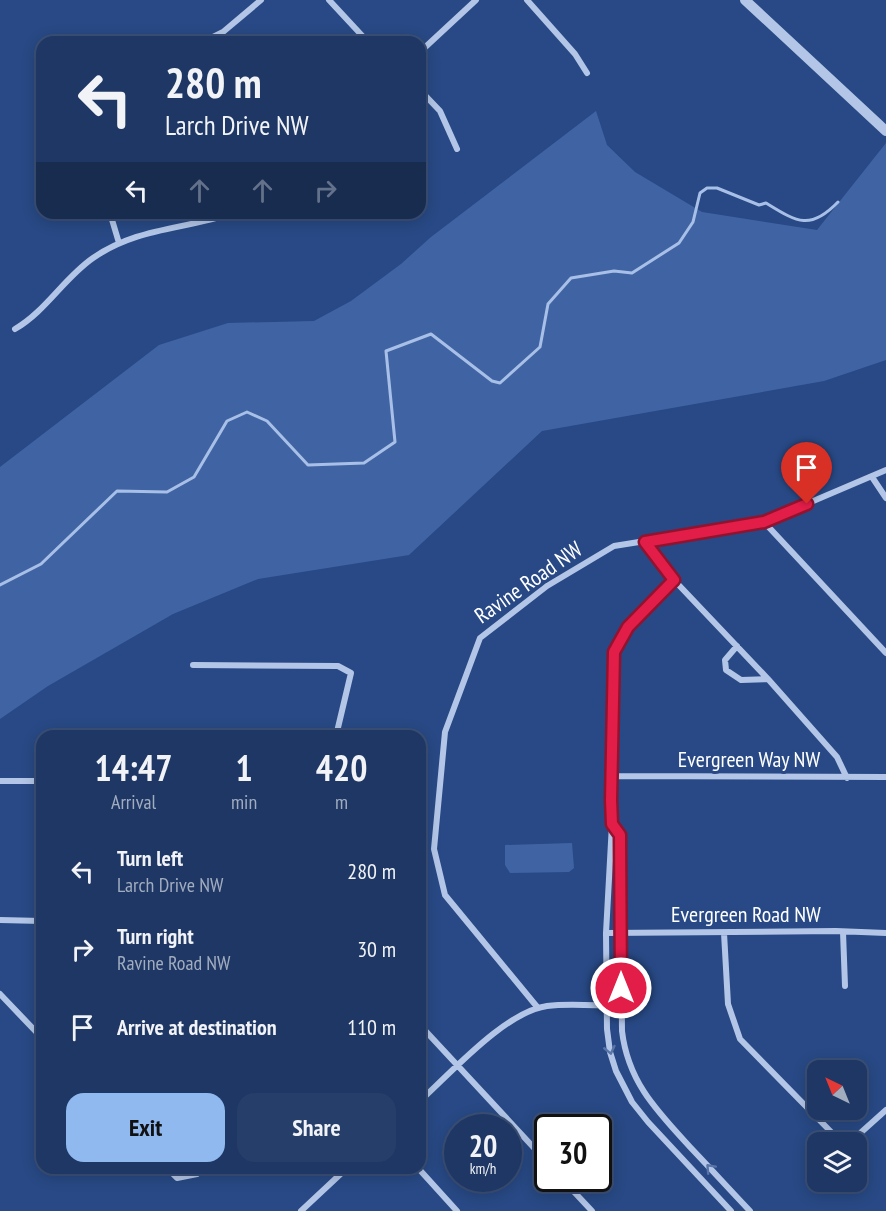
<!DOCTYPE html>
<style>
body{margin:0;font-family:"PT Sans Narrow",sans-serif;background:#263f6a;color:#f1f3f6;height:100vh;display:flex;flex-direction:column;font-size:22px;white-space:nowrap}
*{box-sizing:border-box;margin:0}
p{font-size:20px;color:#a1acbf}
.icon{flex:none;width:33px;height:33px;fill:none;stroke:currentColor;stroke-width:2;stroke-linecap:round;stroke-linejoin:round}
.map{position:relative;flex:1;overflow:hidden}
.details{position:absolute;left:36px;top:730px;width:390px;height:444px;display:flex;flex-direction:column;background:#1e3764;border-radius:18px;box-shadow:0 3px 15px #0003,0 0 0 2px #3c5178}
.details>*{flex:none}
.guide{position:absolute;left:36px;top:36px;width:390px;height:183px;border-radius:18px;box-shadow:0 3px 15px #0003,0 0 0 2px #3c5178;background:#1e3764;color:#f1f3f6;overflow:hidden}
.needle{width:39px;rotate:317deg}
.controls{position:absolute;left:807px;top:1060px;display:grid;gap:12px}
.controls a{display:grid;place-items:center;width:60px;height:60px;border-radius:12px;background:#1e3764;box-shadow:0 3px 15px #0003,0 0 0 2px #3c5178;font-size:30px}
.speed{position:absolute;left:444px;top:1114px;display:flex;gap:12px;font-size:30px;font-weight:700;text-align:center}
.speed>*{display:grid;place-content:center;width:78px;height:78px;border-radius:50%;background:#1e3764;box-shadow:0 3px 15px #0003,0 0 0 2px #3c5178;line-height:1}
.speed small{font-size:15px;font-weight:400}
.speed .limit{border:3px solid #111;border-radius:9px;background:#fff;color:#111}
.pin{position:absolute;display:grid;place-items:center;width:51px;height:51px;color:#fff;margin:-62px -26px;border-radius:50% 50% 50% 0;rotate:-45deg;box-shadow:0 0 6px #0007}
.pin .icon{rotate:45deg}
.me{position:absolute;width:66px;margin:-33px;rotate:0deg;stroke-linejoin:round;filter:drop-shadow(0 0 4px #0008)}
.turn{display:flex;align-items:center;gap:21px;height:126px;padding:0 30px;font-size:27px}
.turn .icon{width:78px;height:78px;stroke-width:2.5}
.turn b{display:block;font-size:42px;line-height:51px}
.lanes{display:flex;align-items:center;height:57px;padding:0 30px;background:#0003;justify-content:center;gap:30px;direction:ltr}
.lanes .off{opacity:.35}
.eta{display:flex;justify-content:space-evenly;align-items:center;height:102px;text-align:center}
.eta b{font-size:36px;font-weight:800;line-height:42px}
.cta{display:flex;gap:12px;margin-top:auto;padding:12px 30px}
.cta a{flex:1;height:69px;border-radius:18px;background:#90b9f0;color:#111;font-size:24px;font-weight:800;line-height:69px;text-align:center}
.cta a+a{background:#263f6a;color:#f1f3f6}
ul{padding:0;list-style:none}
li{display:flex;align-items:center;gap:18px;height:78px;padding:0 30px}
li div{flex:1}
li b{display:block;font-size:22px}
li em{font-style:normal}
.map>svg:first-child{display:block}
</style>
<div class="map">
<svg width="886" height="1211" viewBox="0 0 886 1211">
<rect width="100%" height="100%" fill="#284985"/>
<path fill="#4064a3" d="M596,111l11,34 28,27 67,40 115,18 69,-87v217l-62,21 -282,50 -133,124 -151,24 -85,35 -125,72 -48,33v-252l159,-122 69,-22 86,-2 37,-20 50,-37 30,-27z
M572,843l2,25 -5,4 -59,1 -5,-8v-20z"/>
<g fill="none" stroke-linecap="round" stroke-linejoin="round">
<path stroke="#a8c0e8" stroke-width="3" d="M0,585l41,-21 76,-73 50,1 27,-15 33,-56 20,-9 20,9 41,44 56,-2 31,-21 -9,-91 45,-17 61,47 8,2 40,-36 8,-43 23,-26 43,-7 18,2 47,-30 14,-21 7,-29 7,-5h10l42,17 7,-2c31,19 44,28 72,-1"/>
<path stroke="#b3c6e7" stroke-width="6" d="M329,0l39,42
M527,0l48,54 12,19
M203,42l20,-10 38,-32
M420,52l56,-52
M420,90l20,21 17,38
M110,213l9,30
M15,329c31,-18 49,-51 78,-71 45,-31 91,-28 140,-45
M872,477l14,21
M764,522l122,131
M645,542l29,38 94,99 69,78 10,21
M674,580l-46,47 -15,25 -1,172 -6,109 1,96 3,23 6,19 16,31 16,20 83,89
M737,646l-12,14 1,10 15,10 27,-1
M193,665l145,1 13,7 -15,63
M611,776l275,1
M0,781h42
M612,824l8,11 2,196c6,51 35,80 68,116 20,21 40,43 60,64
M0,920l42,1
M843,932l2,54
M606,933l230,-2 50,2
M724,933l4,71 12,35 98,100 19,-3 29,-26
M0,994l42,44
M538,1008l-93,-113 -11,-46 11,-117 35,-94 67,-52 67,-40 150,-24 122,-52
M420,1025l128,138
M420,1101c32,-29 85,-89 127,-95 24,-3 50,0 74,0
M167,1168l10,10 20,-4 5,-6
M418,1168l39,43
M562,1179l30,32
M301,1211l46,-43"/>
<path stroke="#b3c6e7" stroke-width="10" d="M745,0l141,131"/>
</g>
<defs><path id="oneway-chevron" d="M-2-3.5L2.5 0L-2 3.5" fill="none" stroke-width="1.6" stroke-linecap="round" stroke-linejoin="round" transform="scale(1.5)"/></defs>
<g stroke="#5975a7">
<use href="#oneway-chevron" transform="translate(610 1050) rotate(77)"/>
<use href="#oneway-chevron" transform="translate(710 1168) rotate(-133)"/>
</g>
<g fill="none" stroke-linecap="round" stroke-linejoin="round">
<defs>
<path id="route" d="M621,988l-1,-153 -8,-11 -1,-24 3,-148 14,-25 46,-47 -29,-38 119,-20 43,-18"/>
</defs>
<use href="#route" stroke="#92132f" stroke-width="15"/>
<use href="#route" stroke="#e11d48" stroke-width="10"/>
</g>
<g text-anchor="middle" dominant-baseline="central" stroke-width="6" stroke-linejoin="round" paint-order="stroke">
<g font-size="22" fill="#fff" stroke="#284985">
<text transform="translate(528 582) rotate(-35)">Ravine Road NW</text>
<text x="749" y="759">Evergreen Way NW</text>
<text x="746" y="914">Evergreen Road NW</text>
</g>
</g>
</svg>
<div class="controls">
<a><svg class="needle" viewBox="-14 -14 28 28"><path d="M0-13l5 13h-10z" fill="#e53935"/><path d="M0 13l5-13h-10z" fill="#a1acbf"/></svg></a>
<a><svg class="icon" aria-label="layers" viewBox="0 0 24 24"><path d="M12 4l9 5-9 5-9-5zM3 14l9 5 9-5"/></svg></a>
</div>
<div class="speed"><div>20<small>km/h</small></div><div class="limit">30</div></div>
<div class="pin" style="left:807px;top:504px;background:#d93025"><svg class="icon" aria-label="arrive" viewBox="0 0 24 24"><path d="M6 21V4h12l-3 4 3 4H6"/></svg></div>
<svg class="me" style="left:621px;top:988px" viewBox="-20 -20 40 40"><circle r="17" fill="#e11d48" stroke="#fff" stroke-width="3"/><path d="M0-11L8 9 0 5-8 9z" fill="#fff"/></svg>
<div class="guide">
<div class="turn"><svg class="icon" aria-label="left" viewBox="0 0 24 24"><path d="M17 20v-9H6M10 6l-5 5 5 5"/></svg><div><b>280 m</b>Larch Drive NW</div></div>
<div class="lanes"><svg class="icon" aria-label="left" viewBox="0 0 24 24"><path d="M17 20v-9H6M10 6l-5 5 5 5"/></svg><svg class="icon off" aria-label="ahead" viewBox="0 0 24 24"><path d="M12 20V5M6 11l6-6 6 6"/></svg><svg class="icon off" aria-label="ahead" viewBox="0 0 24 24"><path d="M12 20V5M6 11l6-6 6 6"/></svg><svg class="icon off" aria-label="right" viewBox="0 0 24 24"><path d="M7 20v-9h11M14 6l5 5-5 5"/></svg></div>
</div>
<section class="details">
<div class="eta">
<div><b>14:47</b><p>Arrival</p></div>
<div><b>1</b><p>min</p></div>
<div><b>420</b><p>m</p></div>
</div>
<ul>
<li><svg class="icon" aria-label="left" viewBox="0 0 24 24"><path d="M17 20v-9H6M10 6l-5 5 5 5"/></svg><div><b>Turn left</b><p>Larch Drive NW</p></div><em>280 m</em></li>
<li><svg class="icon" aria-label="right" viewBox="0 0 24 24"><path d="M7 20v-9h11M14 6l5 5-5 5"/></svg><div><b>Turn right</b><p>Ravine Road NW</p></div><em>30 m</em></li>
<li><svg class="icon" aria-label="arrive" viewBox="0 0 24 24"><path d="M6 21V4h12l-3 4 3 4H6"/></svg><div><b>Arrive at destination</b></div><em>110 m</em></li>
</ul>
<div class="cta"><a>Exit</a><a>Share</a></div>
</section>
</div>
